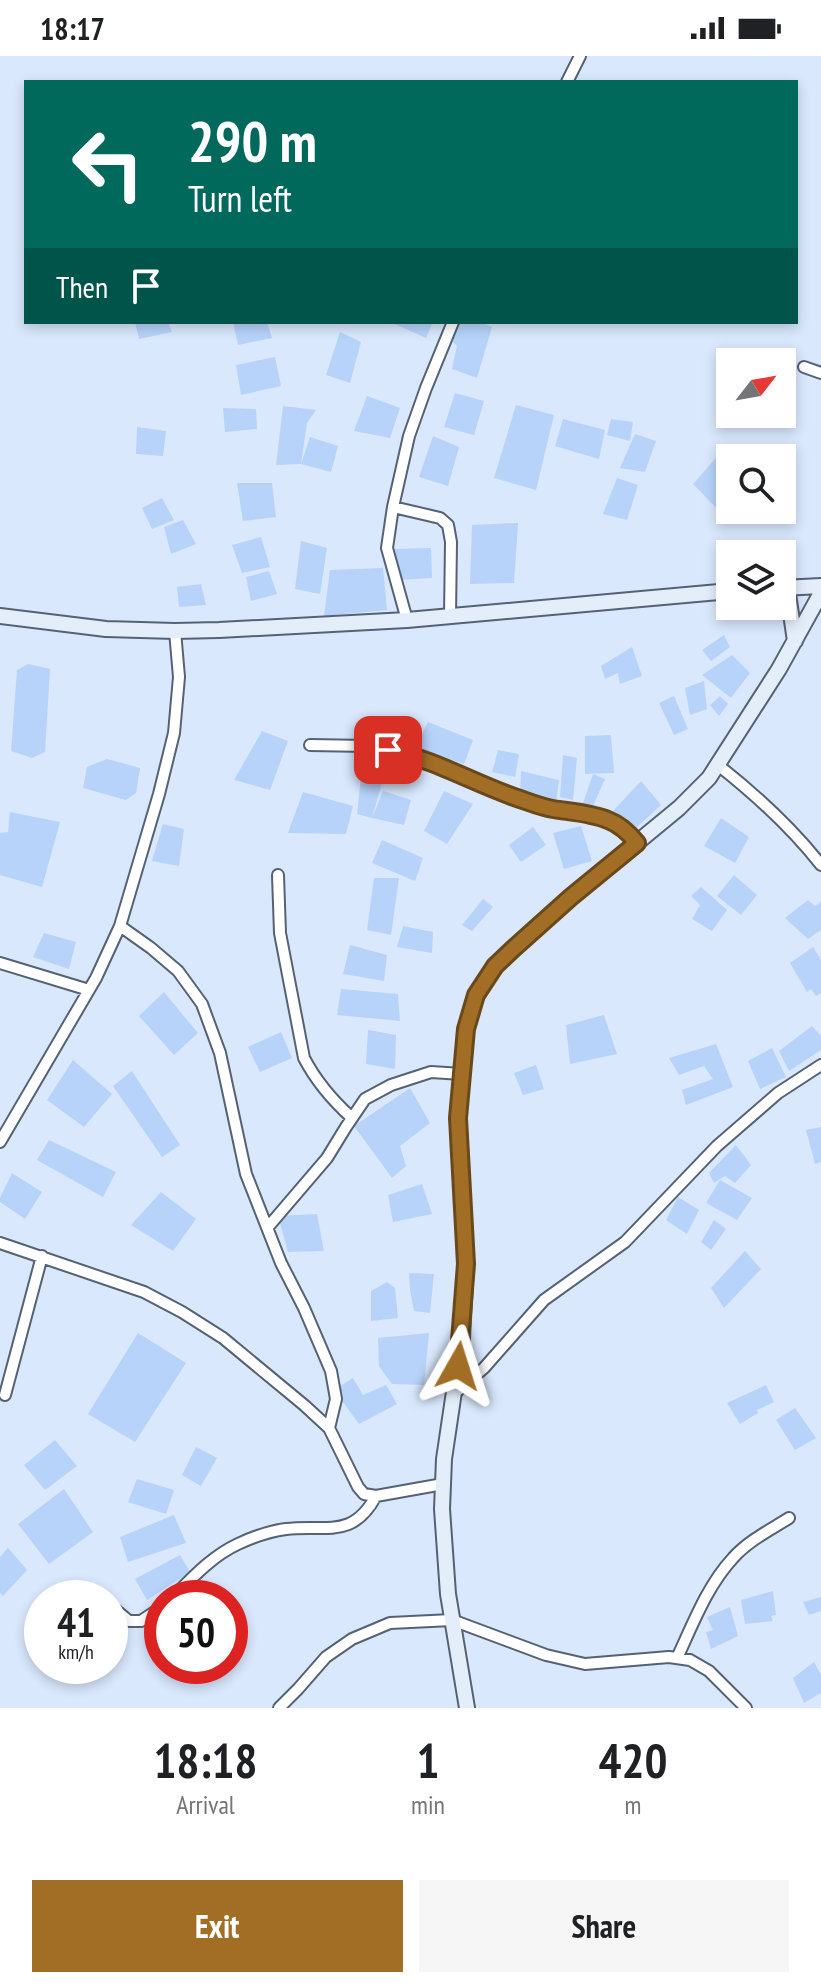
<!DOCTYPE html>
<style>
body{margin:0;font-family:"PT Sans Narrow",sans-serif;background:#f6f6f6;color:#202124;height:100vh;display:flex;flex-direction:column;font-size:30px;white-space:nowrap}
*{box-sizing:border-box;margin:0}
p{font-size:26px;color:#757577}
.icon{flex:none;width:44px;height:44px;fill:none;stroke:currentColor;stroke-width:2;stroke-linecap:round;stroke-linejoin:round}
.map{position:relative;height:1652px;overflow:hidden}
.panel{display:flex;flex-direction:column;background:#fff;flex:1}
.panel>*{flex:none}
.banner{position:absolute;left:24px;top:24px;width:774px;height:244px;border-radius:0px;box-shadow:0 4px 12px #0003;background:#00695c;color:#fff;overflow:hidden}
.needle{width:52px;rotate:59deg}
.buttons{position:absolute;left:716px;top:292px;display:grid;gap:16px}
.buttons a{display:grid;place-items:center;width:80px;height:80px;border-radius:0px;background:#fff;box-shadow:0 4px 12px #0003;font-size:40px}
.speed{position:absolute;left:24px;top:1524px;display:flex;gap:16px;font-size:40px;font-weight:700;text-align:center}
.speed>*{display:grid;place-content:center;width:104px;height:104px;border-radius:50%;background:#fff;box-shadow:0 4px 12px #0003;line-height:1}
.speed small{font-size:20px;font-weight:400}
.speed .limit{border:12px solid #d22;background:#fff;color:#111}
.pin{position:absolute;display:grid;place-items:center;width:68px;height:68px;color:#fff;margin:-34px;border-radius:16px;box-shadow:0 4px 12px #0006}
.me{position:absolute;width:88px;margin:-44px;rotate:6deg;stroke-linejoin:round;filter:drop-shadow(0 0 6px #0008)}
.turn{display:flex;align-items:center;gap:28px;height:168px;padding:0 32px;font-size:36px}
.turn .icon{width:104px;height:104px;stroke-width:2.5}
.turn b{display:block;font-size:56px;line-height:68px}
.then{display:flex;align-items:center;height:76px;padding:0 32px;background:#0003;gap:16px;font-size:30px}
.eta{display:flex;justify-content:space-evenly;align-items:center;height:136px;text-align:center}
.eta b{font-size:48px;font-weight:600;line-height:56px}
.button{display:flex;gap:16px;margin-top:auto;padding:16px 32px}
.button a{flex:1;height:92px;border-radius:0px;background:#a26e26;color:#fff;font-size:32px;font-weight:600;line-height:92px;text-align:center}
.button a+a{background:#f6f6f6;color:#202124}
.status{display:flex;justify-content:space-between;align-items:center;height:56px;padding:0 40px;background:#fff;direction:ltr}
.status svg{height:22px;fill:currentColor}
.map>svg:first-child{display:block}
</style>
<div class="status"><b>18:17</b><svg viewBox="0 0 49 12"><path d="M0 12V9h3v3zM5 12V6h3v6zM10 12V3h3v9zM15 12V0h3v12zM26 1h20v11H26zM47 4h2v5h-2z"/></svg></div>
<div class="map">
<svg width="821" height="1652" viewBox="0 0 821 1652">
<rect width="100%" height="100%" fill="#d9e8fd"/>
<path fill="#b7d3fa" d="M135,266h33l4,10 -33,7z
M233,266h34l5,16 -34,7z
M390,266h43l-7,16z
M457,266h23l12,5 -15,51 -25,-9 5,-23 -7,-7z
M340,276l21,10 -11,41 -24,-8z
M275,301l6,29 -40,9 -5,-30z
M455,337l29,8 -10,34 -30,-8z
M367,340l33,12 -10,30 -36,-7z
M516,349l38,10 -18,75 -42,-12z
M283,350l33,4 -9,13 -6,41 -25,1z
M223,352l33,1 1,20 -32,3z
M563,363l42,11 -6,29 -44,-13z
M611,363l22,3 -3,19 -23,-6z
M137,371l29,4 -3,25 -27,-2z
M635,378l21,7 -11,31 -25,-4z
M433,380l26,11 -11,39 -29,-9z
M310,381l28,9 -7,26 -30,-8z
M722,395l8,8v51l-6,6 -31,-32z
M617,422l21,7 -11,35 -24,-6z
M237,427h35l4,34 -33,4z
M162,442l12,22 -22,9 -10,-21z
M183,464l13,24 -25,10 -7,-27z
M518,467l-4,60 -44,1 2,-59z
M261,481l9,30 -28,6 -10,-28z
M301,485l26,7 -7,46 -25,-5z
M431,492l1,30 -34,2 -4,-31z
M383,512l4,42 -63,6 6,-46z
M269,515l8,23 -26,7 -5,-24z
M201,528l5,21 -27,2 -2,-20z
M724,579l6,12 -19,14 -9,-11z
M632,591l10,29 -22,8 -2,-11 -13,6 -4,-13z
M732,599l18,18 -19,25 -29,-23z
M28,608l22,5 -5,83 -13,6 -21,-7 6,-81z
M704,625l3,28 -17,6 -5,-27z
M674,640l14,33 -14,6 -15,-32z
M720,640l8,8 -9,12 -9,-11z
M428,666l45,18 -9,24 -49,-17z
M262,675l26,10 -18,49 -36,-10z
M611,679l3,38 -29,1v-38z
M498,694l21,4 -4,23 -23,-5z
M563,699l14,3 -4,42 -13,-3z
M363,702l24,8 -15,52 -15,-4z
M107,703l33,9 -4,25 -10,7 -43,-12 4,-21z
M521,715l38,9 -3,24 -36,-9z
M593,718l12,5 -13,29 -10,-2z
M641,725l20,24 -24,22 -24,-16z
M383,735l28,9 -7,25 -32,-7z
M444,735l29,13 -26,40 -23,-13z
M303,736l50,14 -7,28 -58,-1z
M10,756l50,10 -18,65 -42,-12v-42l8,-1z
M721,762l28,19 -14,26 -31,-17z
M163,768l21,5 -5,37 -27,-5z
M581,770l11,35 -28,8 -11,-36z
M533,771l13,18 -25,17 -12,-17z
M382,784l41,18 -8,23 -43,-18z
M734,819l23,20 -16,20 -24,-19z
M374,822h25l-8,57 -24,-5z
M701,831l26,23 -15,21 -20,-12 8,-14 -9,-9z
M483,843l10,8 -21,24 -10,-6z
M808,844l7,6 6,-4v28l-13,9 -23,-21z
M403,870l30,6 -1,21 -35,-6z
M44,877l32,9 -7,27 -36,-12z
M350,889l37,10 -3,26 -41,-7z
M813,891l8,13v33l-5,3 -5,-7 -4,3 -17,-29z
M341,933l57,5 2,27 -63,-6z
M164,936l34,41 -24,22 -35,-39z
M604,959l13,39 -47,10 -4,-39z
M812,970l9,10v14l-32,21 -10,-20z
M368,974l28,5 -1,34 -29,-5z
M281,976l11,26 -32,14 -12,-25z
M716,988l17,43 -47,18 -4,-15 31,-11 -9,-13 -25,9 -10,-17z
M772,992l14,29 -26,12 -12,-28z
M73,1004l39,34 -28,33 -37,-27z
M536,1009l8,24 -21,6 -9,-22z
M132,1015l48,74 -18,12 -49,-71z
M410,1032l20,35 -30,23 6,20 -14,12 -38,-52z
M821,1071v35l-6,2 -9,-34z
M49,1084l67,32 -13,25 -66,-37z
M736,1089l15,20 -16,18 -10,-7 -11,7 -5,-10z
M12,1117l30,19 -17,27 -25,-17v-4z
M720,1124l32,18 -15,22 -31,-17z
M422,1128l10,30 -39,8 -5,-27z
M161,1136l35,27 -23,32 -42,-26z
M678,1141l21,13 -12,24 -21,-14z
M317,1158l7,37 -36,1 -10,-36z
M714,1164l12,9 -15,21 -10,-8z
M745,1195l16,18 -37,39 -13,-20z
M409,1217l25,1 -4,39 -16,-2 -4,-21z
M387,1226l8,6 3,30 -27,3v-30z
M138,1277l48,30 -51,79 -47,-28z
M429,1277l-5,52 -32,-1 -13,-18 -1,-28z
M353,1322l10,17 23,-10 11,19 -38,20 -25,-34z
M766,1329l8,17 -17,8 1,3 -18,11 -13,-21z
M795,1352l21,30 -21,12 -19,-30z
M55,1384l22,26 -32,24 -21,-25z
M196,1391l21,11 -16,28 -19,-11z
M137,1423l37,11 -8,24 -38,-12z
M64,1433l29,43 -44,32 -31,-40z
M174,1459l12,28 -58,19 -8,-25z
M8,1492l19,22 -24,26 -3,-3v-36z
M180,1499l10,17 -43,28 -12,-21z
M773,1535l3,24 -5,1 2,5 -28,3 -4,-24z
M821,1541v14l-12,4 -6,-13z
M730,1551l8,29 -27,13 -5,-17 7,-2 -6,-13z
M814,1606l7,13v18l-17,10 -11,-25z"/>
<g fill="none" stroke-linecap="round" stroke-linejoin="round">
<defs>
<path id="minor" d="M567,26l13,-26
M804,311l17,6
M393,451l47,11 8,7 3,17 -1,74
M407,564l-20,-72 6,-41 16,-71 17,-48 27,-66
M310,689l58,1 40,8 45,16 60,27 37,12 30,3 28,8 19,10 10,13
M718,709c38,30 73,62 103,100
M278,819l2,58 24,125c12,23 28,42 48,60
M120,870l31,22 27,23 24,33 18,49 26,121 35,89 23,45 27,63 5,28 -7,29
M0,907l89,27
M0,1086l96,-164 24,-52 39,-132 15,-61 5,-56 -4,-46
M268,1171l59,-69 19,-31 19,-28 26,-14 40,-13 31,2
M0,1187l144,49 38,20 41,26 81,67 25,23 29,59 6,7 12,2 67,-12
M455,1337l29,-25 60,-68 81,-58 92,-96 61,-53 43,-28
M5,1339l37,-139
M97,1538l5,4
M172,1542c20,-20 40,-42 66,-54 15,-7 32,-13 48,-15 40,-5 66,11 90,-33
M110,1549l19,16h12l21,-14
M677,1602c16,-34 30,-72 56,-100 15,-17 37,-28 56,-40
M279,1652l19,-19 28,-32 26,-18 38,-16 62,-3 94,35 39,9 84,-7 21,3 19,11 37,37"/>
<path id="secondary" d="M787,531l8,54
M782,532l39,-2
M0,560l106,13 69,2 44,-1 188,-10 323,-29
M467,1652l-19,-114 -6,-85 2,-50 18,-121 4,-74 -8,-146 8,-89 10,-34 19,-29 19,-18 57,-51 108,-89 30,-30 70,-109 42,-76"/>
</defs>
<use href="#minor" stroke="#556274" stroke-width="14"/>
<use href="#secondary" stroke="#556274" stroke-width="18"/>
<use href="#minor" stroke="#fff" stroke-width="10"/>
<use href="#secondary" stroke="#e4edfa" stroke-width="14"/>
</g>
<g fill="none" stroke-linecap="round" stroke-linejoin="round">
<defs>
<path id="route" d="M388,694c46,9 85,33 129,48 12,4 24,9 36,11 19,3 38,4 55,11 13,5 21,13 29,23l-66,54 -57,51 -19,18 -19,29 -10,34 -8,89 8,146 -8,102"/>
</defs>
<use href="#route" stroke="#694819" stroke-width="20"/>
<use href="#route" stroke="#a26e26" stroke-width="14"/>
</g>
</svg>
<div class="buttons">
<a><svg class="needle" viewBox="-14 -14 28 28"><path d="M0-13l5 13h-10z" fill="#e53935"/><path d="M0 13l5-13h-10z" fill="#757577"/></svg></a>
<a><svg class="icon" aria-label="search" viewBox="0 0 24 24"><circle cx="10" cy="10" r="6"/><path d="M15 15l6 6"/></svg></a>
<a><svg class="icon" aria-label="layers" viewBox="0 0 24 24"><path d="M12 4l9 5-9 5-9-5zM3 14l9 5 9-5"/></svg></a>
</div>
<div class="speed"><div>41<small>km/h</small></div><div class="limit">50</div></div>
<div class="pin" style="left:388px;top:694px;background:#d93025"><svg class="icon" aria-label="arrive" viewBox="0 0 24 24"><path d="M6 21V4h12l-3 4 3 4H6"/></svg></div>
<svg class="me" style="left:458px;top:1310px" viewBox="-20 -20 40 40"><path d="M0-17L14 15 0 8-14 15z" fill="#a26e26" stroke="#fff" stroke-width="4"/></svg>
<div class="banner">
<div class="turn"><svg class="icon" aria-label="left" viewBox="0 0 24 24"><path d="M17 20v-9H6M10 6l-5 5 5 5"/></svg><div><b>290 m</b>Turn left</div></div>
<div class="then">Then<svg class="icon" aria-label="arrive" viewBox="0 0 24 24"><path d="M6 21V4h12l-3 4 3 4H6"/></svg></div>
</div>
</div>
<section class="panel">
<div class="eta">
<div><b>18:18</b><p>Arrival</p></div>
<div><b>1</b><p>min</p></div>
<div><b>420</b><p>m</p></div>
</div>
<div class="button"><a>Exit</a><a>Share</a></div>
</section>
